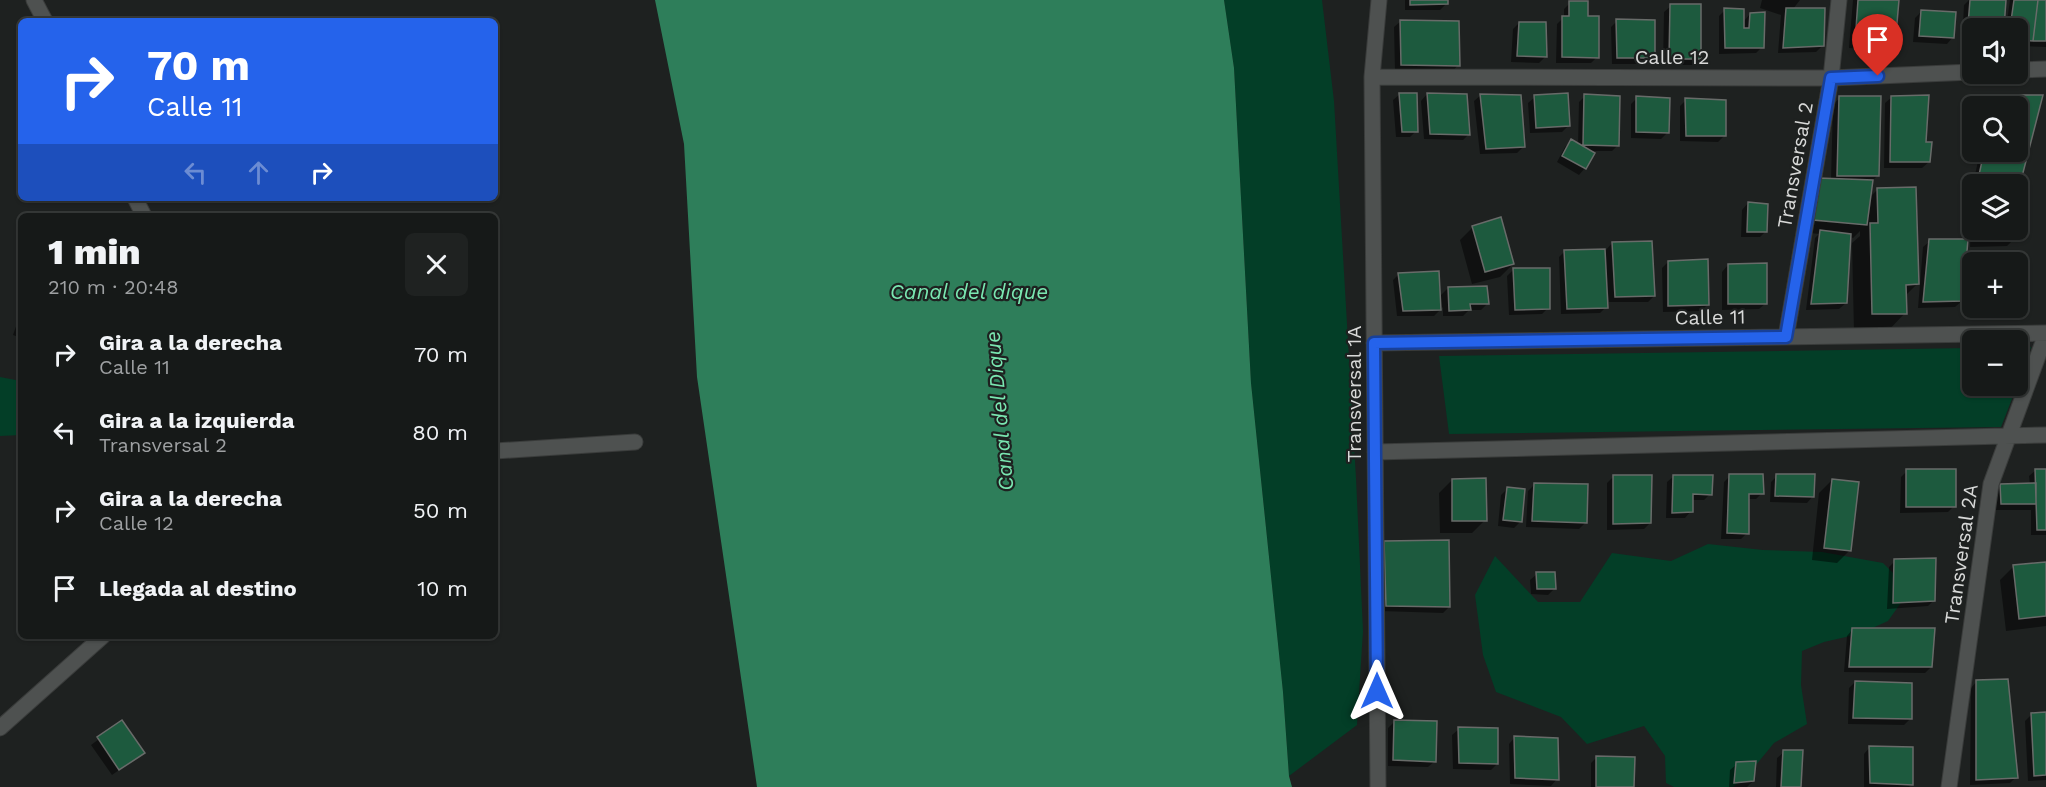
<!DOCTYPE html>
<html lang="es">
<meta charset="utf-8">
<style>
body{margin:0;font-family:"Work Sans",sans-serif;background:#1f2221;color:#f1f3f6;height:100vh;display:flex;flex-direction:column;font-size:22px;white-space:nowrap}
*{box-sizing:border-box;margin:0}
p{font-size:20px;color:#9ea0a2}
.icon{flex:none;width:33px;height:33px;fill:none;stroke:currentColor;stroke-width:2;stroke-linecap:round;stroke-linejoin:round}
.map{position:relative;flex:1;overflow:hidden}
.drawer{position:absolute;left:18px;top:213px;width:480px;height:426px;display:flex;flex-direction:column;background:#161918;border-radius:9px;box-shadow:0 2px 4px #0004,0 0 0 2px #353837}
.drawer>*{flex:none}
.banner{position:absolute;left:18px;top:18px;width:480px;height:183px;border-radius:9px;box-shadow:0 2px 4px #0004,0 0 0 2px #353837;background:#2563eb;color:#fff;overflow:hidden}
.fabs{position:absolute;left:1962px;top:18px;display:grid;gap:12px}
.fabs a{display:grid;place-items:center;width:66px;height:66px;border-radius:9px;background:#161918;box-shadow:0 2px 4px #0004,0 0 0 2px #353837;font-size:30px}
.pin{position:absolute;display:grid;place-items:center;width:51px;height:51px;color:#fff;margin:-62px -26px;border-radius:50% 50% 50% 0;rotate:-45deg;box-shadow:0 0 6px #0007}
.pin .icon{rotate:45deg}
.me{position:absolute;width:66px;margin:-33px;rotate:0deg;stroke-linejoin:round;filter:drop-shadow(0 0 4px #0008)}
.turn{display:flex;align-items:center;gap:21px;height:126px;padding:0 30px;font-size:27px}
.turn .icon{width:78px;height:78px;stroke-width:2.5}
.turn b{display:block;font-size:42px;line-height:51px}
.lanes{display:flex;align-items:center;height:57px;padding:0 30px;background:#0003;justify-content:center;gap:30px;direction:ltr}
.lanes .off{opacity:.35}
.round{display:grid;place-items:center;flex:none;width:63px;height:63px;border-radius:9px;background:#1f2221}
.summary{display:flex;align-items:center;justify-content:space-between;height:102px;padding:0 30px}
h1{font-size:36px;font-weight:800;line-height:45px}
ul{padding:0;list-style:none}
li{display:flex;align-items:center;gap:18px;height:78px;padding:0 30px}
li div{flex:1}
li b{display:block;font-size:22px}
li em{font-style:normal}
.map>svg:first-child{display:block}
</style>
<div class="map">
<svg width="2046" height="787" viewBox="0 0 2046 787">
<rect width="100%" height="100%" fill="#1e2120"/>
<path fill="#033e27" d="M1224,0h98l12,101 22,377 7,153 -6,94 -68,51 -6,-84 -32,-309 -17,-315z
M2018,347h13l-13,36z
M1972,348v38h45l-16,41 -552,7 -10,-78z
M0,377l21,4v54l-21,1z
M1708,544l55,6 59,2 61,11 27,27 -22,31 -29,13 -35,8 -22,9 -1,34 6,39 -33,19 -27,33 -14,11h-59l-8,-4 -1,-27 -21,-30 -57,18 -26,-27 -65,-25 -13,-37 -8,-60 20,-39 43,46h42l32,-49 59,8z"/>
<path fill="#2e7e5a" d="M655,0h569l10,68 17,315 32,309 6,84 3,11h-535l-60,-410 -13,-233z"/>
<path fill="#0007" d="M1405,0h41v4l-6,6h-35z
M1762,0h38l-7,9 29,37 -6,6 -38,1 3,-38 -21,-7z
M1853,0h45l-5,45 -6,6 -38,-3z
M1969,0l35,1 -1,27h-31v16h-10l2,-39z
M2010,0h36v47l-28,-1v-18h-12z
M1570,3l16,14 11,40 -6,6h-35l1,-39 7,-7v-8z
M1699,5l1,54 -7,6h-30l1,-53 7,-6z
M1725,10l18,12 7,-8 12,33 -6,6 -37,1v-38z
M1922,11l31,26 -6,7 -34,-2 2,-24z
M1401,21l57,44 -6,7 -57,-1 -1,-44z
M1617,21l37,37 -7,6h-35l-1,-37z
M1519,23l27,33 -7,7 -28,-1 2,-33z
M1400,94l16,37 -6,6h-14l-3,-37z
M1427,94l42,40 -6,6 -39,-1 -3,-38z
M1481,95l43,51 -7,7 -37,1 -6,-53z
M1585,96l33,49 -6,6h-24l5,2 -8,15 -6,7 -22,-13 8,-15 6,-6 7,4 1,-43z
M1535,97l34,28 -7,7 -32,1 -2,-30z
M1892,97l32,46 5,19 -7,6h-38l1,-65z
M1997,97h44l-23,92v-5h-45l7,-32h38v-46h-28z
M1637,98l30,35 -6,6 -30,-1v-34z
M1840,98l38,77 -7,7 -2,16 9,-9 39,95 -12,12v17l-18,19h-33l-2,-89 8,-7v-5l-7,7 -3,-1 -4,66 -7,6 -33,1 9,-72 4,-4 -18,-2 30,-52 2,-76z
M1686,100l38,36 -6,6 -38,-1v-35z
M1972,185v13l-3,1z
M1748,203l18,28 -6,6h-19l1,-27z
M1972,212v18h42l-1,10 -6,6 -37,1z
M1473,227l40,37 -13,13 -28,7 -12,-44z
M1930,241l32,60 -7,6 -37,1 5,-61z
M1612,243l42,53 -6,6h-39l-1,-12h-2v17l-6,6 -39,1 -2,-57 6,-6 41,-1z
M1668,262l39,43 -6,6 -38,1 -1,-44z
M1728,265l38,38 -7,6 -37,1v-38z
M1513,270l35,38 -6,6 -33,1 -2,-39z
M1399,274l40,23 9,-9 39,16 -6,6h-12l-6,6h-20v-9l-9,9h-37l-4,-36z
M21,312v26l-8,-3z
M2036,470h10v65h-15v-25h-36v-18l6,-7h29l-1,-9z
M1907,471l47,35 -6,6 -48,1 1,-36z
M1614,476l36,47 -6,6 -37,1v-47z
M1674,476l36,18 -6,6h-13v11l-6,7h-19l1,-36z
M1730,476l32,17 -6,6h-9v34l-6,6h-20l3,-57z
M1777,476l36,20 -6,7 -37,-1 1,-20z
M1452,480l33,40 -13,13h-32l-1,-40z
M1832,480l18,70 -13,13 -25,-3 7,-67z
M1534,485l51,38 -6,6 -53,-2 2,-36z
M1507,489l13,33 -6,6 -16,-2 3,-31z
M1385,542l64,65 -6,6 -63,-2 -2,-63z
M1895,561l39,39 -6,6 -41,3 2,-42z
M2046,563v63l-40,5 -6,-51 13,-13z
M1537,574l18,14 -7,7 -17,-1 -1,-14z
M1853,629l78,38 -6,6 -81,-1 3,-36z
M1977,681l39,96 -6,6 -40,2 1,-97z
M1855,682l55,37 -6,6 -56,-1 1,-36z
M2032,714h14v66l-18,1 -3,-60z
M122,722l21,31 -31,22 -21,-30z
M1394,722l41,39 -7,6 -40,-1v-38z
M1459,729l38,35 -6,6 -38,-1 -1,-34z
M1515,737l42,42 -6,7 -41,-2 -1,-40z
M1870,747l42,37 -3,3h-45v-33z
M1784,752l15,35h-23l1,-29z
M1597,757l35,30h-41v-24z
M1737,764l16,17 -6,6h-18l1,-17z"/>
<path fill="#1d5a3e" stroke="#686b69" stroke-width="1.5" d="M1410,0h38v4l-38,1z
M1858,0h41l-4,46 -40,-3z
M1970,0h36l-2,28h-32v10h-5z
M2014,0h24l-5,41 -15,-1v-12h-8z
M2038,0h8v41h-13z
M1569,1h19v15h11v42l-37,-1v-41h7z
M1670,4h31v55h-32z
M1724,8l20,1v19h5l1,-15 15,-1 -1,36h-39z
M1786,8h39l-1,38 -41,2z
M1921,10l35,2 -2,26 -35,-2z
M1616,19l39,1v38h-38z
M1400,20l59,1 1,45 -59,-1z
M1519,22h27l1,35 -30,-1z
M1399,93h18l1,39h-16z
M1427,93l40,1 3,41 -40,-1z
M1568,93l2,33 -34,2 -2,-33z
M1480,94l41,1 4,52 -39,2z
M1584,94l36,2 -1,50 -36,-1z
M1929,95l-3,47h6l-2,20h-40l1,-66z
M1997,95h46l-25,97v-8h-41l7,-32h34v-46h-24z
M1636,96l34,2 -1,35 -33,-1z
M1839,96h42l-2,80h-42z
M1685,98l41,2v36h-40z
M1571,139l24,14 -9,16 -24,-13z
M1818,178l55,2 -6,45 -54,-5z
M1916,187l3,97 -13,1 1,29h-35l-2,-91h8l-1,-35z
M1748,202l20,2 -1,28h-20z
M1501,217l13,47 -29,8 -13,-46z
M1820,230l31,4 -4,69 -36,1z
M1977,230h38l-1,11h-38z
M1929,239h39l-5,62 -40,1z
M1652,241l3,55 -40,1 -3,-55z
M1605,249l3,59 -41,1 -3,-59z
M1708,259l1,46 -41,1v-45z
M1767,263v41h-39v-40z
M1513,268h37v41l-35,1z
M1439,271l2,39 -38,1 -5,-38z
M1487,286l2,18h-19l1,6 -22,1 -1,-24z
M1906,469h50v38h-50z
M2035,469h11v61h-9z
M1729,474h34l1,20h-15v40l-22,-1z
M1776,474h39l-1,23 -39,-1z
M1613,475h39l-1,48 -38,1z
M1673,475h40l-1,20 -19,-1v18l-21,1z
M1486,478l1,43h-35v-42z
M1832,479l27,3 -8,69 -27,-3z
M1534,483l54,1 -1,39 -55,-2z
M2036,483v21h-35l-1,-20z
M1507,487l18,2 -3,33 -19,-2z
M1449,540l1,67 -64,-1 -2,-65z
M1936,558l-1,43 -42,2 1,-44z
M2046,562v54l-27,3 -6,-54z
M1536,572h19l1,17h-19z
M1852,628h83l-3,39h-83z
M2008,679l10,99 -42,2v-100z
M1855,681l57,2v36l-59,-1z
M2046,712v63l-12,1 -3,-63z
M122,720l23,33 -26,17 -22,-33z
M1394,720l43,1 -1,41 -43,-2z
M1458,727l40,1v36l-39,-1z
M1514,736l44,2 1,42 -44,-2z
M1869,746l44,1v38l-43,-2z
M1783,750h20l-2,37h-20z
M1596,756l39,1 -1,30h-38z
M1756,761l-2,20 -20,2 2,-21z"/>
<g fill="none" stroke-linecap="round" stroke-linejoin="round">
<defs>
<path id="service" d="M34,0l11,21
M135,198l9,18
M495,451l140,-9
M0,728l103,-92"/>
<path id="minor" d="M2018,70l28,-1
M1372,77l459,1 141,-6
M1786,337l45,-259 8,-78
M1374,343l672,-10
M1375,452l671,-17
M1378,787l-6,-710 7,-77
M1949,787l42,-303 55,-150"/>
</defs>
<use href="#service" stroke="#3a3c3b" stroke-width="17"/>
<use href="#minor" stroke="#3a3c3b" stroke-width="17"/>
<use href="#service" stroke="#4e5150" stroke-width="15"/>
<use href="#minor" stroke="#4e5150" stroke-width="15"/>
</g>
<g fill="none" stroke-linecap="round" stroke-linejoin="round">
<defs>
<path id="route" d="M1377,691l-3,-348 412,-6 45,-259 47,-2"/>
</defs>
<use href="#route" stroke="#184099" stroke-width="15"/>
<use href="#route" stroke="#2563eb" stroke-width="10"/>
</g>
<g text-anchor="middle" dominant-baseline="central" stroke-width="4.5" stroke-linejoin="round" paint-order="stroke">
<g font-size="20" fill="#d8d9d8" stroke="#1e2120">
<text x="1672" y="57">Calle 12</text>
<text transform="translate(1795 165) rotate(-80)">Transversal 2</text>
<text transform="translate(1710 317) rotate(-1)">Calle 11</text>
<text transform="translate(1354 394) rotate(-90)">Transversal 1A</text>
<text transform="translate(1961 554) rotate(-82)">Transversal 2A</text>
</g>
<g font-size="21" font-style="italic" fill="#7ae7b1" stroke="#1e2120">
<text x="969" y="291">Canal del dique</text>
<text transform="translate(999 411) rotate(-95)">Canal del Dique</text>
</g>
</g>
</svg>
<div class="fabs">
<a><svg class="icon" aria-label="sound" viewBox="0 0 24 24"><path d="M4 9h4l5-4v14l-5-4H4zM17 9q2 3 0 6"/></svg></a>
<a><svg class="icon" aria-label="search" viewBox="0 0 24 24"><circle cx="10" cy="10" r="6"/><path d="M15 15l6 6"/></svg></a>
<a><svg class="icon" aria-label="layers" viewBox="0 0 24 24"><path d="M12 4l9 5-9 5-9-5zM3 14l9 5 9-5"/></svg></a>
<a>+</a>
<a>−</a>
</div>
<div class="pin" style="left:1878px;top:76px;background:#d93025"><svg class="icon" aria-label="arrive" viewBox="0 0 24 24"><path d="M6 21V4h12l-3 4 3 4H6"/></svg></div>
<svg class="me" style="left:1377px;top:691px" viewBox="-20 -20 40 40"><path d="M0-17L14 15 0 8-14 15z" fill="#2563eb" stroke="#fff" stroke-width="4"/></svg>
<div class="banner">
<div class="turn"><svg class="icon" aria-label="right" viewBox="0 0 24 24"><path d="M7 20v-9h11M14 6l5 5-5 5"/></svg><div><b>70 m</b>Calle 11</div></div>
<div class="lanes"><svg class="icon off" aria-label="left" viewBox="0 0 24 24"><path d="M17 20v-9H6M10 6l-5 5 5 5"/></svg><svg class="icon off" aria-label="ahead" viewBox="0 0 24 24"><path d="M12 20V5M6 11l6-6 6 6"/></svg><svg class="icon" aria-label="right" viewBox="0 0 24 24"><path d="M7 20v-9h11M14 6l5 5-5 5"/></svg></div>
</div>
<section class="drawer">
<div class="summary"><div><h1>1 min</h1><p>210 m · 20:48</p></div><a class="round"><svg class="icon" aria-label="close" viewBox="0 0 24 24"><path d="M6 6l12 12M18 6L6 18"/></svg></a></div>
<ul>
<li><svg class="icon" aria-label="right" viewBox="0 0 24 24"><path d="M7 20v-9h11M14 6l5 5-5 5"/></svg><div><b>Gira a la derecha</b><p>Calle 11</p></div><em>70 m</em></li>
<li><svg class="icon" aria-label="left" viewBox="0 0 24 24"><path d="M17 20v-9H6M10 6l-5 5 5 5"/></svg><div><b>Gira a la izquierda</b><p>Transversal 2</p></div><em>80 m</em></li>
<li><svg class="icon" aria-label="right" viewBox="0 0 24 24"><path d="M7 20v-9h11M14 6l5 5-5 5"/></svg><div><b>Gira a la derecha</b><p>Calle 12</p></div><em>50 m</em></li>
<li><svg class="icon" aria-label="arrive" viewBox="0 0 24 24"><path d="M6 21V4h12l-3 4 3 4H6"/></svg><div><b>Llegada al destino</b></div><em>10 m</em></li>
</ul>
</section>
</div>
